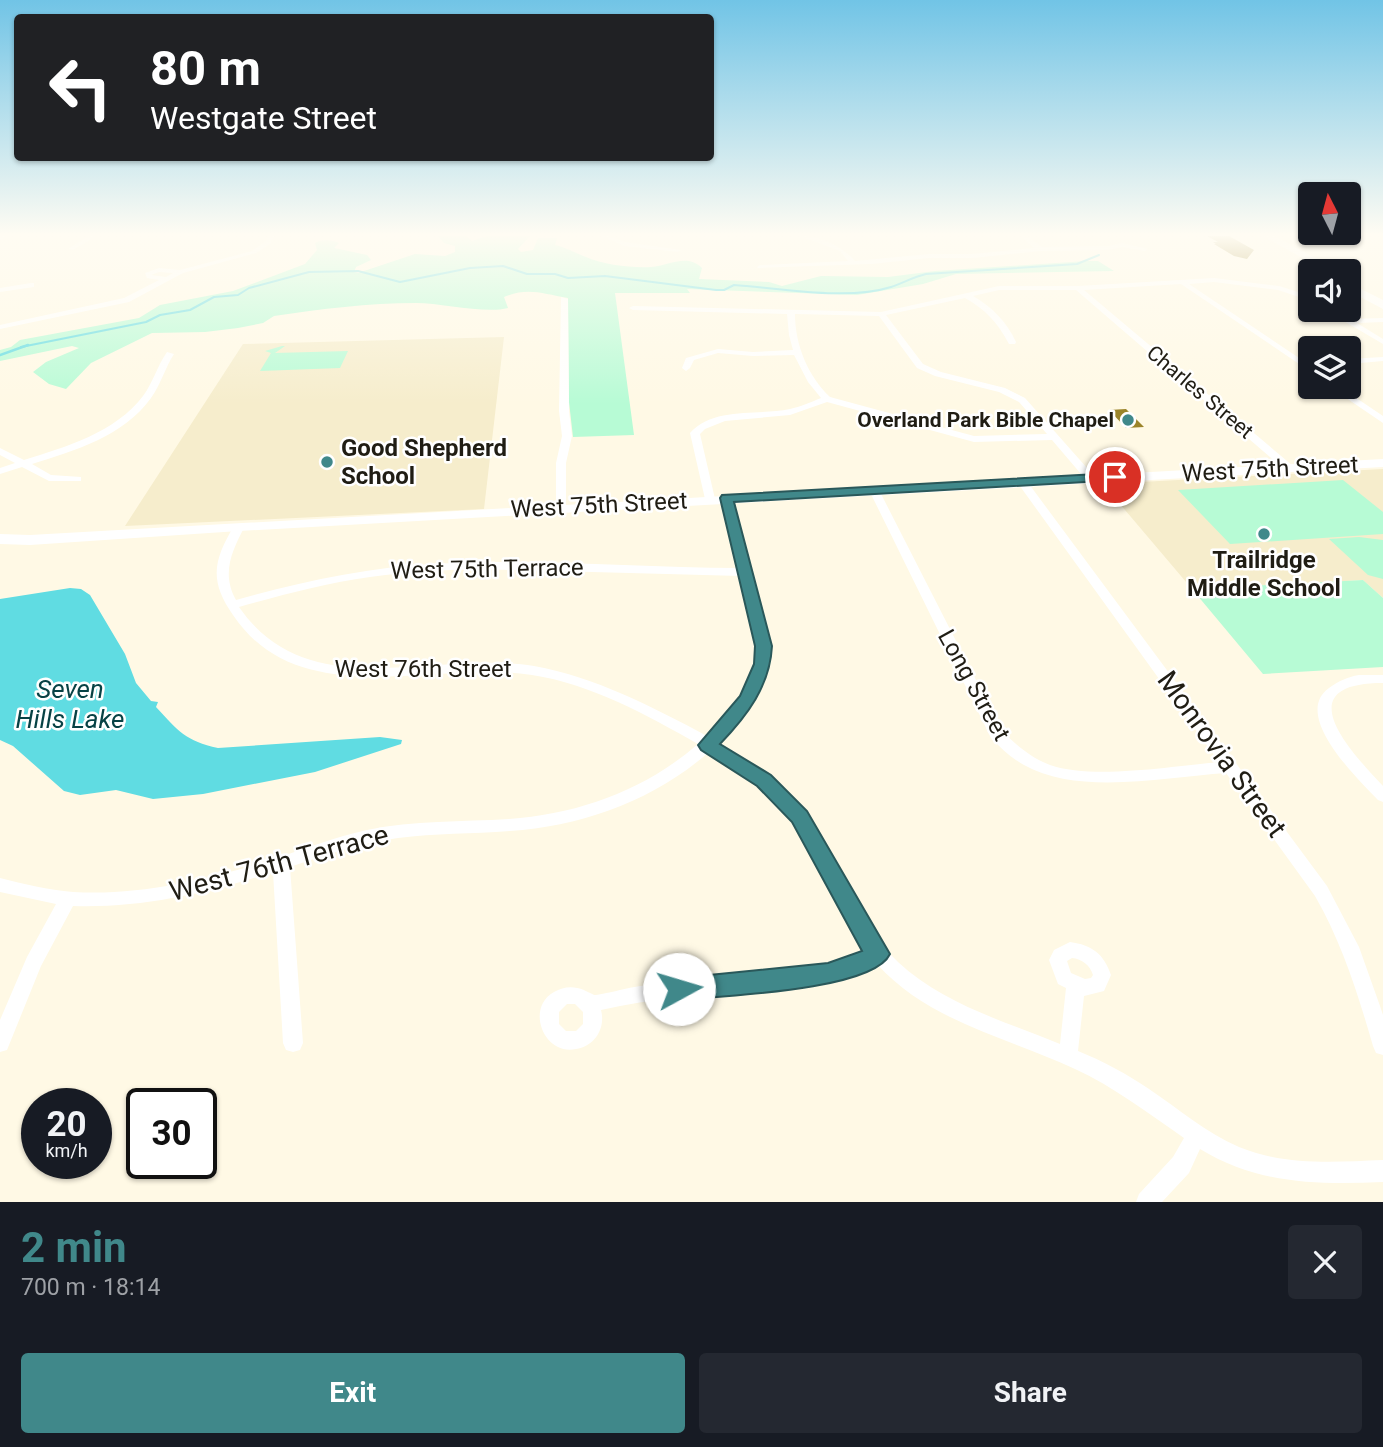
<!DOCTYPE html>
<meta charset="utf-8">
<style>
body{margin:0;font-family:Roboto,sans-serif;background:#242831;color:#f1f3f6;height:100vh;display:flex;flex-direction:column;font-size:26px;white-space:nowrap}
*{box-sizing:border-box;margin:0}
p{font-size:23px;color:#9ea1a6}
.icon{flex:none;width:38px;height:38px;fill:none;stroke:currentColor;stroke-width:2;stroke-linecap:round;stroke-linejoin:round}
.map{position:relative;height:1202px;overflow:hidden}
.details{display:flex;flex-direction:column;background:#171b24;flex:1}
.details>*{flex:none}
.hud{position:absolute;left:14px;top:14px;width:700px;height:147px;border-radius:7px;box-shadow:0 2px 5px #0004;background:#202124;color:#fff;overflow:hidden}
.needle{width:46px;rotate:354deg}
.controls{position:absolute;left:1298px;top:182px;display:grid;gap:14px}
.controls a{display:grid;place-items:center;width:63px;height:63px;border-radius:7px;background:#171b24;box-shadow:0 2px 5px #0004;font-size:35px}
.speed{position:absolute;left:21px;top:1088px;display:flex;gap:14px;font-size:35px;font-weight:700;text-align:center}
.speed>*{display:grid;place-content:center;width:91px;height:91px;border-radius:50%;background:#171b24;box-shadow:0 2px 5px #0004;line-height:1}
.speed small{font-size:18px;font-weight:400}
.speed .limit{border:4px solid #111;border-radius:10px;background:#fff;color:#111}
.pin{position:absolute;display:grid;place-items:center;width:60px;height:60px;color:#fff;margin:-30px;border:4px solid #fff;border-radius:50%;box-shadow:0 2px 7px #0007}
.me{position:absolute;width:77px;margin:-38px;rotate:84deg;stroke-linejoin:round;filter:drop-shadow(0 0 5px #0008)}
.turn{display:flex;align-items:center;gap:24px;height:147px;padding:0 21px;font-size:32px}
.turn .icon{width:91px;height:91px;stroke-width:2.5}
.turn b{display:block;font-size:49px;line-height:60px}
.round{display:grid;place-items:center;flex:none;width:74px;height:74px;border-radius:7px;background:#242831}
.headline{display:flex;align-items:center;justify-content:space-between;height:119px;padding:0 21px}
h1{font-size:42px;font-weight:700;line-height:52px;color:#40888a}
.action{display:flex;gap:14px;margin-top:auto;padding:14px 21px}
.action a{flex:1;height:80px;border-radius:7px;background:#40888a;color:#fff;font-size:28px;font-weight:700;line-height:80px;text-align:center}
.action a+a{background:#242831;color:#f1f3f6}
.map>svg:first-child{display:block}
</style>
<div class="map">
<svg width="1383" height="1202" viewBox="0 0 1383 1202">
<rect width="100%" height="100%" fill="#fff9e5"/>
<path fill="#f6edcc" d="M504,337l-20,172 -359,17 118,-182z
M1383,469v129l-20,-18 -171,9 -89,-105z"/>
<path fill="#b7fbd5" d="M438,236h28l6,5 15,-5h43l-12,13 3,3 12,-2 5,-12h19l-2,7c12,3 20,8 31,12 18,8 45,11 65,10 18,-1 35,-14 51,1l-3,11 70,3 13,4 39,-10 67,1 47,-6 151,-10h12l16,10 -158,3 -33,10 -66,11 -170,-6 3,4h-75l19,142 -61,2 -4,-35 -1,-104c-25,-4 -40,-11 -64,-1l4,11c-23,6 -66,-5 -92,-5 -48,0 -95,6 -142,13l-11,7 -25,5 -33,4 -53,1 -61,30 -25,26 -17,-5 -16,-12 13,-10 33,-14 -7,-2 -72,15v-11l11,-3 9,-7 119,-22 21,-13 73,-14 72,-27 12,-14 -2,-7c8,-4 17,-3 24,0l-5,5 33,7 4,5 -15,7 -2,5 4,1 57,-19 30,2 10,-4v-6l-11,-3z
M282,346h3l-10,7 73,-2 -8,17 -80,3 11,-18 -6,-2z
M1343,480l40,32v22l-153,10 -52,-54z
M1359,537l24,3v39l-15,-4 -39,-36z
M1363,580l20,18v69l-120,7 -71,-85z"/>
<path fill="#60dce2" d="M70,588l11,1 9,6 35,59 11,29 15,18 7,1 -2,5c22,24 30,34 62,41l162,-11 22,3 -1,4 -86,28 -112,22 -50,5 -37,-9 -36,5 -16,-4 -51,-45 -13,-6v-141z"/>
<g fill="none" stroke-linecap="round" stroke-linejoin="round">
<path stroke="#60dce2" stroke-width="2" d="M21,347l125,-25 14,-7 30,-5 24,-13 24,-2 11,-7 60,-16 49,-1 42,11 70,-14 33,-2 24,8h28l13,4 37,-2 111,14h8l10,-5c47,3 112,16 157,2 12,-4 22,-10 35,-13l151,-10 22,-9"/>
<path stroke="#60dce2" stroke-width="2.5" d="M0,355l28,-10"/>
</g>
<path fill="#9b842a" d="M1207,236h22l25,14 -7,9 -13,-3 -20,-12h2l-3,-2h5z
M1126,409l18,18 -18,1 -17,-18z"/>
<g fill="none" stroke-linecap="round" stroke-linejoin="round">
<path fill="#fff" fill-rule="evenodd" d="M0,236h8l-8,4z
M89,236h7l-23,14 -5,-1z
M268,236h6l-4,8 -14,9 -73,20 -54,29 -129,27v-4l124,-27 35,-18 -12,-2 -2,-5 14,-5 21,2 72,-19 13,-9zM159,272l14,1 -7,4 -15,-2z
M602,236h7l16,6 56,8 -3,2 -54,-6z
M800,236c19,-1 42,10 55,25l74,-7h44l61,-6 -13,-12h6l15,11 66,-1 14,-3 26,6 -3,2 -23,-4 -14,3 -68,1 -67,7h-44l-58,6 -113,4 -1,-1 3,-2 88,-4 -8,-10z
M1214,278l65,8 32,10v5l-33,-11 -64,-8 -25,2 122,82v6l-130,-88 -97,6 209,176v4h-8l-209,-180h-77l-26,6c19,11 34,26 43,46l-1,2h-6c-11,-21 -24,-35 -44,-46l-79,17 37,49 18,8 64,16 20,10 70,79v4h-8l-35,-41 -78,2 -147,-40 -37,13 -65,6 -20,8 -5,5 15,65 -5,3 -5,-3 -15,-66c24,-27 68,-17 100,-24 10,-2 21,-7 31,-11l-13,-16 -14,-27 -41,1 -35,-3 -24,7 -4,8 -4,3 -4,-3 4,-10 32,-9 35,3 40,-2 -4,-15 -2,-21 -154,-4 -4,-2 4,-2 248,6 118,-26h79zM795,314l84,2 38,52 18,8 64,16 20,10 28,32 -73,2 -144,-39c-22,-21 -35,-52 -35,-83z
M31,283h3v4l-34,5v-4z
M561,297l7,2 1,112 3,25 -6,27v45l-5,3 -5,-3v-45l6,-27 -3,-25z
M1325,310h9l15,9 34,-1v4l-26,1 26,16v5z
M167,352l7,2c-9,14 -13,30 -23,44 -27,38 -77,53 -119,66l19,11 30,2v4h-32l-27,-14 -22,7v-6l15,-5 -15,-8v-7l24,12c42,-13 92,-28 119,-64 10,-13 14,-30 24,-44z
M1383,357v4l-34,3v-5z
M1330,387h10l43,29v7z
M1022,479l4,1 301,406 32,61 21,59 3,9v40l-7,-2 -3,-7c-15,-52 -31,-103 -58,-150l-89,-123c-60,4 -148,23 -202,-8 -13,-7 -23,-17 -33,-27l-122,-248 1,-2h8l1,2 123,241c14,14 29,27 48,34 43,15 123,1 169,-3l-202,-280z
M726,495l5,3c9,30 17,59 25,89 5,19 13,38 14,58 3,38 -26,73 -52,98 34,18 69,42 90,74 32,47 48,105 90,145 45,42 106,59 162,82l6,-56 -8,-4 -9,-24 5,-10 16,-8c22,3 34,12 41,33l-7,16 -20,5 -6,55c25,10 49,23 71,38 30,20 57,44 90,58 46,19 96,15 144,13v22c-65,3 -126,2 -183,-33l-11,24 -27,29h-26l3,-8 34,-37 11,-19c-36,-25 -70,-51 -109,-69 -68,-32 -146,-47 -198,-105 -38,20 -80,22 -121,26 -51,5 -104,8 -155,20 5,19 -7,36 -25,39 -32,7 -51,-41 -22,-57 10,-6 20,-6 30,-2 1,1 9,4 10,5 8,0 36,-8 47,-9 40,-7 81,-10 122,-14 35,-3 71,-4 104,-20 -29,-40 -43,-88 -71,-128 -22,-31 -54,-55 -86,-73 -55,49 -127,75 -200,80 -38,3 -75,2 -112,7 -38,5 -73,17 -108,29l13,176 -3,7 -7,2 -7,-2 -3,-7 -10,-171c-67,21 -129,36 -200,34l-32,60 -34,84 -7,2v-32l27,-63 29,-53 -56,-12v-14c24,6 48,12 73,14 67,4 134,-12 198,-32 31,-10 63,-23 96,-30 47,-10 95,-8 142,-11 70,-5 136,-29 189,-75 -51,-29 -107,-60 -166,-69 -97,-16 -232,40 -299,-60 -24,-35 -20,-54 2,-91h8l2,2c-13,25 -24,47 -9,74 65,-18 131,-33 199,-36 101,-6 203,4 304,4l-18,-70zM477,569l264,7c6,22 15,45 16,68 2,37 -24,69 -50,92 -54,-29 -112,-59 -173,-70 -100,-17 -225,42 -295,-59 43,-12 87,-24 131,-30 36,-5 71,-7 107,-8zM1072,958c10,1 18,7 21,17l-2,3 -6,1 -14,-6 -4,-12zM567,1004h8l8,8v12l-7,7h-10l-7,-7v-12z
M1359,675h24v8c-97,0 -33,68 0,103v16l-5,-2c-20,-21 -87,-85 -49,-112 10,-7 18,-11 30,-13z"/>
<path fill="#fff" fill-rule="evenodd" d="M1383,459v8l-1144,64 -209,14 -30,-1v-10l30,1z"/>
<path fill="#fff" fill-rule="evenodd" d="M1263,236h12l64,35h-13z
M1349,283l34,17v9l-34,-18z"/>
</g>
<linearGradient id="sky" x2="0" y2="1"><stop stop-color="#71c4e6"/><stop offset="0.58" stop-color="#fffcf3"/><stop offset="1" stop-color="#fffcf3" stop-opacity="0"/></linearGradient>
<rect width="1383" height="404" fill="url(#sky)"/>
<path fill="#40888a" stroke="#2a585a" stroke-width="2" d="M1115,473l7,4 -2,3 -386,22 38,144c-2,40 -25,70 -52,98l51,31 36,36 83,143c-17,37 -170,42 -211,46l-8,-3 -4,-8 4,-8 8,-3 149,-15 34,-12 -70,-129 -35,-36 -56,-36 -3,-5 42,-49 14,-32 1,-18 -35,-148 2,-3z"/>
<g fill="#40888a" stroke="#fff" stroke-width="2.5">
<circle cx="1128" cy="420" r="7"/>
<circle cx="327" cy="462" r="7"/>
<circle cx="1264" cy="534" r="7"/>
</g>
<g text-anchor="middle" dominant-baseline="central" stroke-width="5" stroke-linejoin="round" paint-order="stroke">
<g font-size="21" fill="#201d14" stroke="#fff">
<text transform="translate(1200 392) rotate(40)">Charles Street</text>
</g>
<g font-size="21" font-weight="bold" fill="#201d14" stroke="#fff" text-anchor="end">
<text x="1114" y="420">Overland Park Bible Chapel</text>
</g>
<g font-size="24" font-weight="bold" fill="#201d14" stroke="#fff" text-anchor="start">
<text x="341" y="448">Good Shepherd<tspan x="341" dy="28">School</tspan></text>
<text x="1264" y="560" text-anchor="middle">Trailridge<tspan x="1264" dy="28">Middle School</tspan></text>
</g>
<g font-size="24" fill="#201d14" stroke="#fff">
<text transform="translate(1270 469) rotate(-3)">West 75th Street</text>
<text transform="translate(599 505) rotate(-3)">West 75th Street</text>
<text transform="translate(487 569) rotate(-1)">West 75th Terrace</text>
<text x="423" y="669">West 76th Street</text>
<text transform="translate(974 685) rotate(61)">Long Street</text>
</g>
<g font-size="26" font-style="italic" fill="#074245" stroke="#fff">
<text x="70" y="689">Seven<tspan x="70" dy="30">Hills Lake</tspan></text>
</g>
<g font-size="28" fill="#201d14" stroke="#fff">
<text transform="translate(1222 754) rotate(54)">Monrovia Street</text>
<text transform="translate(279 863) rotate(-15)">West 76th Terrace</text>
</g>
</g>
</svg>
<div class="controls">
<a><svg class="needle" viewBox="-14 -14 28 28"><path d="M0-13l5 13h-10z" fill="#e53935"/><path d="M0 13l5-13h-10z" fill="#9ea1a6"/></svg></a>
<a><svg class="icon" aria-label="sound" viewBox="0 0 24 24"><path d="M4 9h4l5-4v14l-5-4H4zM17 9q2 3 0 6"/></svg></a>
<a><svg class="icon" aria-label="layers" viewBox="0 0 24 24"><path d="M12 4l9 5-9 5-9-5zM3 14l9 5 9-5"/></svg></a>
</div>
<div class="speed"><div>20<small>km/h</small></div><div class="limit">30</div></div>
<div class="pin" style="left:1115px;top:477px;background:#d93025"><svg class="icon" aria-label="arrive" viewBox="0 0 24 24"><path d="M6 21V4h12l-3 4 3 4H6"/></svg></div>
<svg class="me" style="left:679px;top:989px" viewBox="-20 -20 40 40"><circle r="19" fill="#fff"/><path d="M0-13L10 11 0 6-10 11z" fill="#40888a"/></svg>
<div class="hud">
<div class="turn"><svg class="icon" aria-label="left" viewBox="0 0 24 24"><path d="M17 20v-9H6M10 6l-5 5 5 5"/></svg><div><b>80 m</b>Westgate Street</div></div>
</div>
</div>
<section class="details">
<div class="headline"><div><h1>2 min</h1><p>700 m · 18:14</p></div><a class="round"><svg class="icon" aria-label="close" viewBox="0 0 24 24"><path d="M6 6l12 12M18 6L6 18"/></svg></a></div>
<div class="action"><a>Exit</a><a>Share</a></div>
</section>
